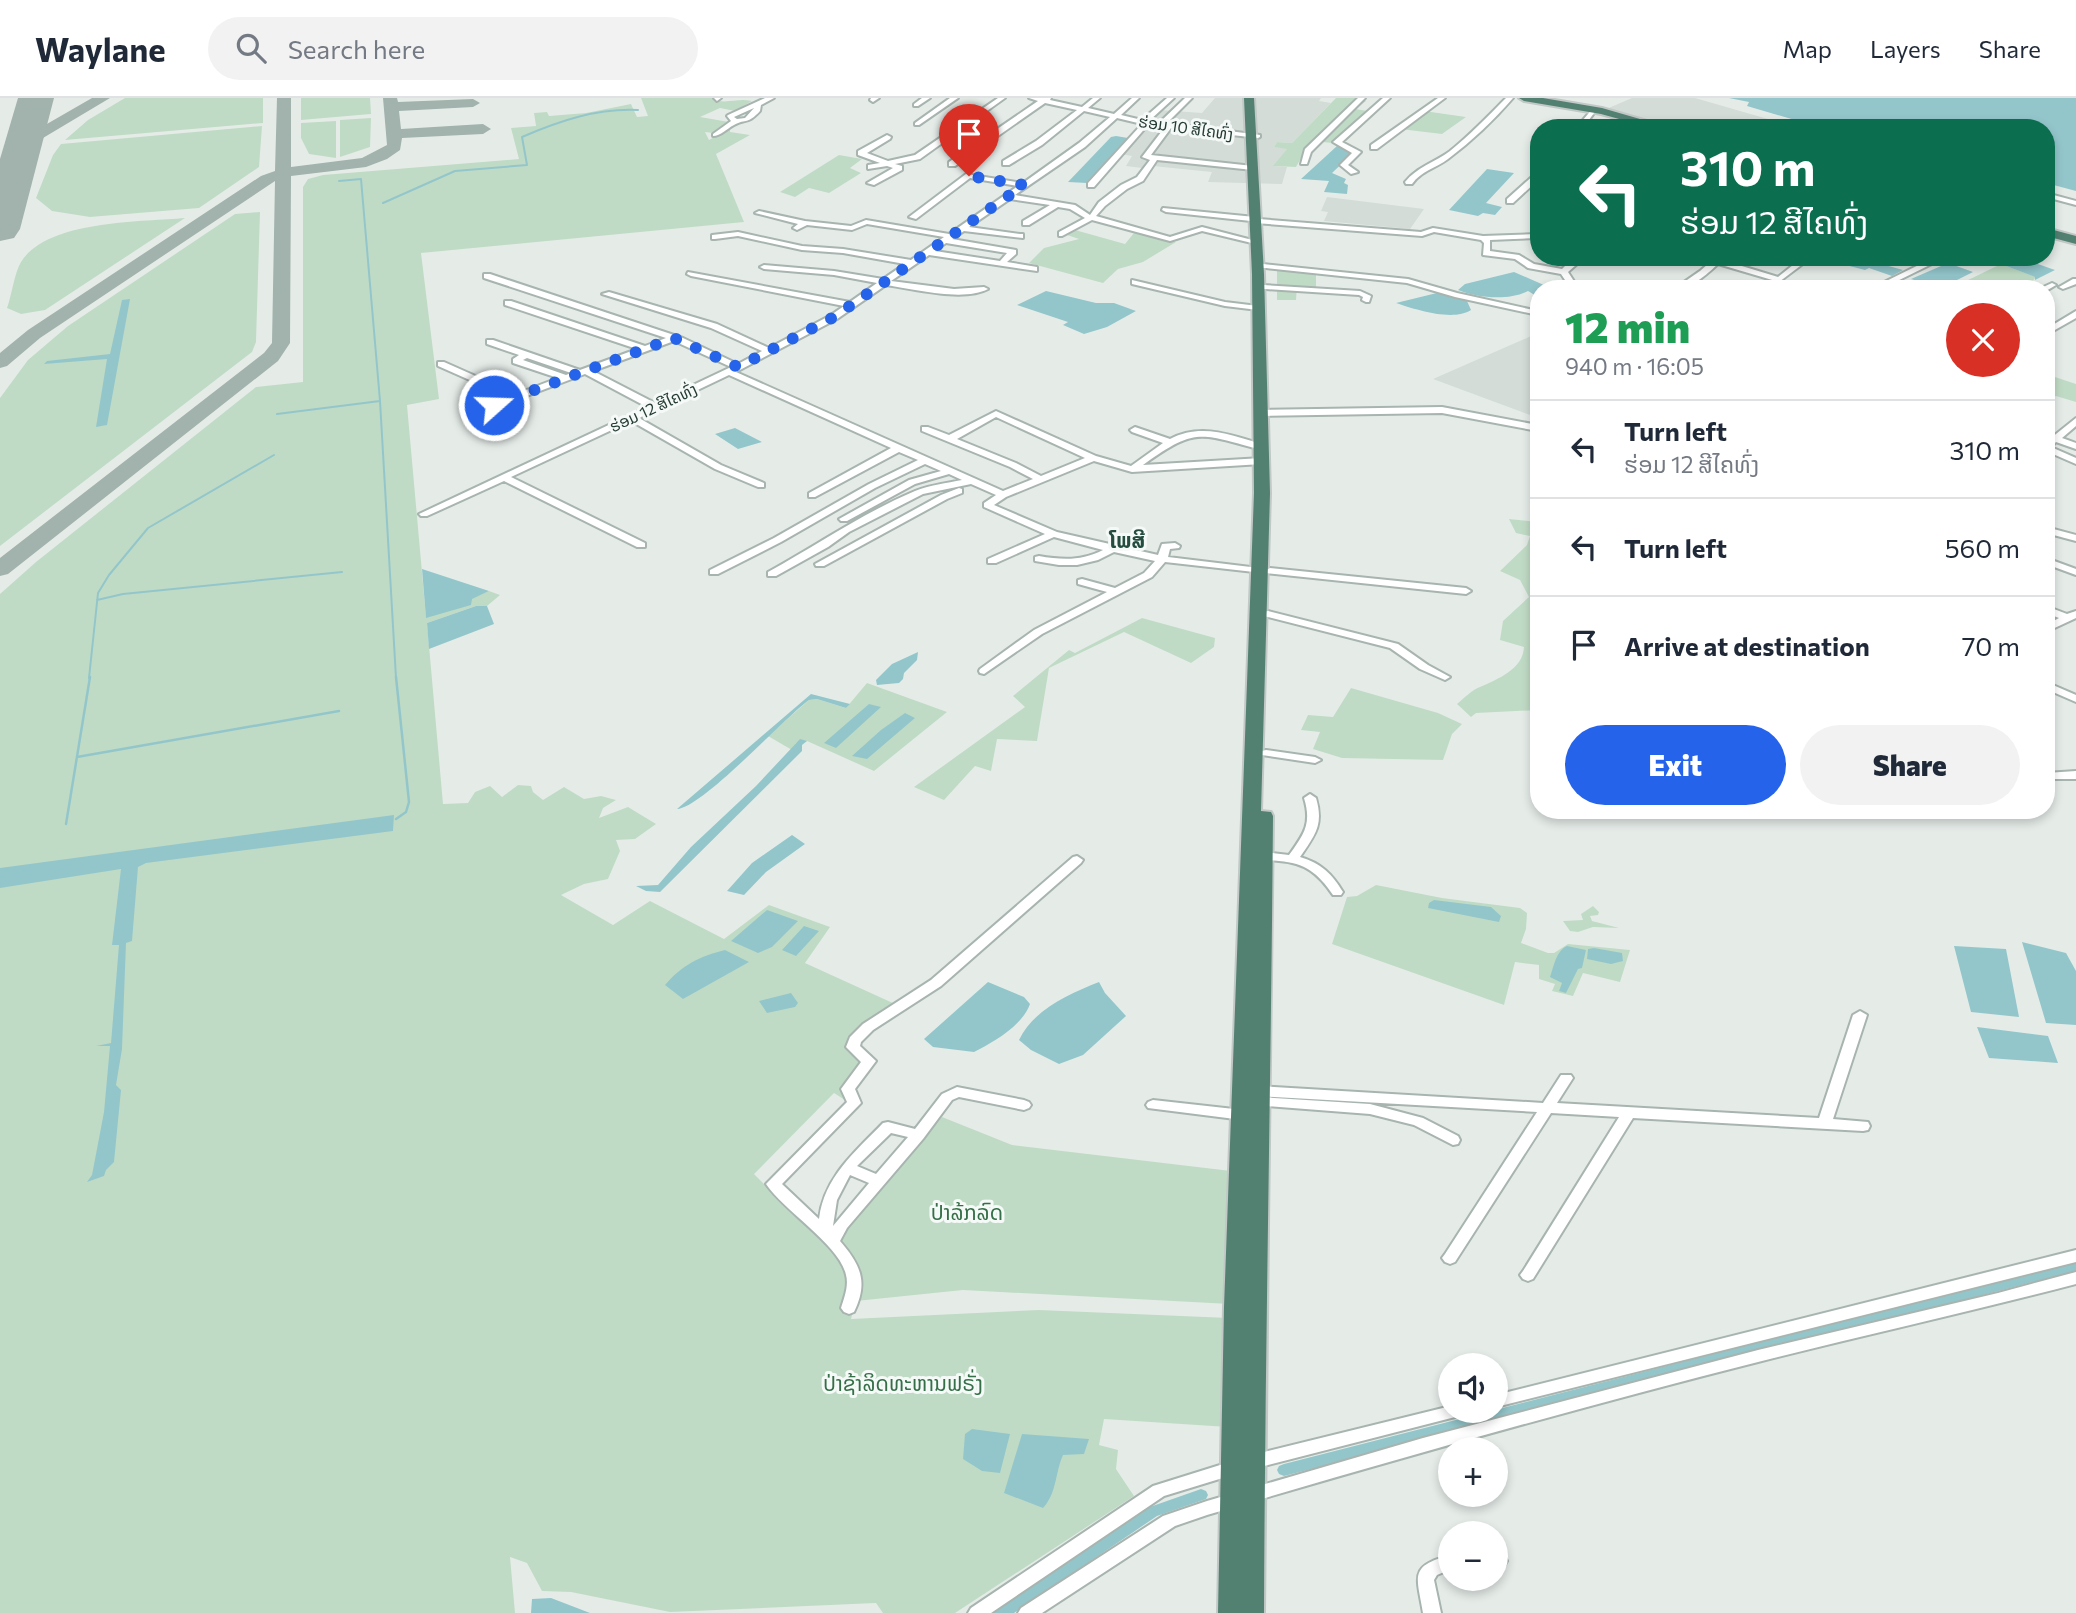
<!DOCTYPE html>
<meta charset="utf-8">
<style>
body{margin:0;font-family:Commissioner,"Noto Sans Lao",sans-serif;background:#f2f2f3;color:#1f2937;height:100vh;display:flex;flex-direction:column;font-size:26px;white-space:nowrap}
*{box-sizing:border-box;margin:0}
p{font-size:23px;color:#747a83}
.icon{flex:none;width:38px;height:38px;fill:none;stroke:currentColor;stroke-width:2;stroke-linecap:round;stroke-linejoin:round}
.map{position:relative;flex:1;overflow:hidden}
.details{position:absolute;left:1530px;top:182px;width:525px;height:539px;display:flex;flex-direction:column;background:#fff;border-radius:28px;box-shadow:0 4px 10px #0003}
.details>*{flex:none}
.hud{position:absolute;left:1530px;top:21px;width:525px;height:147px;border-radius:28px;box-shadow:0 4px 10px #0003;background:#0b6e4f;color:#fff;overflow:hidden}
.buttons{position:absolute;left:1438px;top:1255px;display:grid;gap:14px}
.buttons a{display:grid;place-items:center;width:70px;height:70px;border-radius:50%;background:#fff;box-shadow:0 4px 10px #0003;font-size:35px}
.pin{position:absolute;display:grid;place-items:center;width:60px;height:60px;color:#fff;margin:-72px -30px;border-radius:50% 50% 50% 0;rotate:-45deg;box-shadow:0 0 7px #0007}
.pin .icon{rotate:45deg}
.me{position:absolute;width:77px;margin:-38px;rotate:70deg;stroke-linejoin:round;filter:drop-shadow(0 0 5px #0008)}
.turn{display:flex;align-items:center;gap:24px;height:147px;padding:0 35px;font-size:32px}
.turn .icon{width:91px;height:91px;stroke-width:2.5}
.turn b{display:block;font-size:49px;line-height:60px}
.round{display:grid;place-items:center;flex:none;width:74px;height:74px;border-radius:37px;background:#f2f2f3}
.head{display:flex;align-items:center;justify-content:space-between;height:119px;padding:0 35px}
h1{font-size:42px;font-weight:800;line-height:52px;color:#1e9e55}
.primary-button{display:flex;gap:14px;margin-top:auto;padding:14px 35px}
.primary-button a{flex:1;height:80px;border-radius:42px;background:#2563eb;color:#fff;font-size:28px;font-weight:800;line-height:80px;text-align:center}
.primary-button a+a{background:#f2f2f3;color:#1f2937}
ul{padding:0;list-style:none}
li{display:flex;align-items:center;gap:21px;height:98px;padding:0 35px;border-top:2px solid #e0e1e3}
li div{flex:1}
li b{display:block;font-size:26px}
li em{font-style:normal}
header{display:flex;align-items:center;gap:42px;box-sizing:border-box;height:98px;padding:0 35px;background:#fff;border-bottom:2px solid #e0e1e3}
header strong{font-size:33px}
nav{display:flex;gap:38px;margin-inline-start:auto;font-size:24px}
.search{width:490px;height:63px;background:#f2f2f3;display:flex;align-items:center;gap:18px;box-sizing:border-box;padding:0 24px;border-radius:38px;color:#747a83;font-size:26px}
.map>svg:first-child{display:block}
</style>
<header>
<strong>Waylane</strong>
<div class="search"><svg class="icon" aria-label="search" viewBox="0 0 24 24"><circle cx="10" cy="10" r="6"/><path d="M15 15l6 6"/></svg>Search here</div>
<nav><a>Map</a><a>Layers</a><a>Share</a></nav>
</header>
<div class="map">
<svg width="2076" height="1515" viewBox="0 0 2076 1515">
<rect width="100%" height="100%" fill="#e5ece8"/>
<path fill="#d3dcd7" d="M1215,0h106l-2,3 12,2 -39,40 -15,-1 -3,5 14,1 -14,18 13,1 -5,17 -74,-2 4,-10 -59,-6 -3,3 -24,-3 6,-10 -12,-2 40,-44 42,3z
M1632,0h63l104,30h-127l-68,-18z
M1327,99l97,12 -14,20 -86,-8 4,-9 -7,-1z
M1538,235v85l-105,-39z"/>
<path fill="#c0dbc5" d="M125,0h138v25l-198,17 23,-20z
M301,0h69l1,16 -70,6z
M641,0h75l-2,2c14,4 23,-2 38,1l-17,10 -15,-3 -20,9 29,5 -16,11 -8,-1 4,8 21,-12v4l20,3 -34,19 28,68 -323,31 18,146 -32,6 19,212 63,-26 11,4 -13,11h-11l-49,17 16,181 25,-1 7,-11 15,-6 12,11 16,-12 13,1 2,6 10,8 21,-13 20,12 17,-3 15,4 -13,8 -4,10 29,-11 28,17 -21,15 -19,1 4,11 -12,28 -24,5 -23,11 52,30 37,-24 74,38 45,-34 61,22 -25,36 90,41 -35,21 -14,19 16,21 -14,37 -14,-9 -80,81 69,69 11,-3 108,-123 70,28 219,26 -1,133 -267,-14 -107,11 -5,18 188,-9 190,8 -1,109 -124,-8 -5,26 19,5 -2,19 18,27 -179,117h-72l-7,-10 -206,9 -99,-20 -29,-1 -15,-28 -17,-6 5,56h-515v-1019l36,-32 220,-175 47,-5v-195l5,-8 15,-4 196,-16 -8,-31 25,-2 -2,-13 13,-1 2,4 37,-3 45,-9 6,13 11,-1z
M1336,0h20l-52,55 -8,14 -23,-1 14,-17 -13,-2 3,-5 15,1z
M1362,2l4,1 -11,8 13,2 -35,32 -11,-1z
M1424,13l42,6 -24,17 -42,-5z
M371,20l-1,29 -30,10v-37z
M336,23v37l-27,-4 -8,-16v-15z
M262,28l-3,41 -60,41 -109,9 -38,-6 -16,-13 17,-43 8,-11z
M839,57l23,4 -12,9 11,5 -32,20 -20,-5 -14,9 -15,-5z
M260,114l-4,130 -4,10 -252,194v-148l28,-38 40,-34 167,-112z
M185,120l-140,92 -24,4 -14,-6c5,-14 7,-34 14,-46 26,-42 120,-40 164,-44z
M1075,132l50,14 9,-11 42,9 -33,20 -25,7 -15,14 -74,-20 15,-15 35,-9 -12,-4z
M2001,166l35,13 -7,8 3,4h-52l-18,-6z
M1277,171l39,4v15l-19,-1 -1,13h-19z
M2046,276l30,10v18l-20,-6 -10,3z
M1509,421l29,3v188l-62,3 -5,4 -14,-13c7,-6 15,-14 23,-17 18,-8 43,-18 44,-40l-24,-7 3,-19 26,-24 -9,-17 -20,-9 27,-26 3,-9 -14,-3z
M1142,520l73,20 -1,9 -23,16 -67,-31 -75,36 -12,73 -40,-2 -6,32 -16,-5 -31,34 -30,-13 111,-80 -12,-11 56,-46 6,3z
M867,585l80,29 -73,59 -67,-30 -11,2 -4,7 -24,-14 41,-36 8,-1 29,9z
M1351,590l87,25 24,11 -10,10 -9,26 -101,-2 -29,-9 7,-17 -19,-2 7,-15 25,2z
M1376,787l66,13 78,10 7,5 -1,16 -5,14 27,10h6l14,-9 62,6 -10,32 -37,-9 -10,23 -21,-5 3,-7 -16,-5v-14l-24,-3 -11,43 -172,-61 15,-47 10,-1z
M1593,808l6,6 -1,3 -8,1 2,5 27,7 -26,-1 -15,5 -8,-1 -7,-10 20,-1 -2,-6z"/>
<path fill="#93c6cb" d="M1729,0h347v93l-30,-8v-55h-224l-75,-22 2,-4z
M1116,38l12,2 -41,45 -19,-1 43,-45z
M1337,48l16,7 -21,20 14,6 -2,4 4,2 -1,9 -23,-2 5,-11 -28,-2z
M1487,71l27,4 -28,30 16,4 -7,8 -12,-2 -5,3 -29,-6z
M1842,159h28l-3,3 36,10 -11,6 -23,-8 -4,2 -27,-7z
M2020,160l35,12 -20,10v-3l-34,-13z
M1948,165l25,9 -32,16 -30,-9z
M1514,174l39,17h-15v8l-10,-6c-19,10 -51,7 -70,-1l7,-6z
M1046,193l50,12h18l22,8 -29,16 -23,7 -21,-9 5,-3 -51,-17z
M1441,194l26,9 4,9c-18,12 -57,-1 -75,-7z
M130,201l-23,126 -11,2 11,-68 -63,5 3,-3 63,-7 12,-54z
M735,330l27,14 -24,7 -23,-15z
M422,471l67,22 -17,8 -1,6 -45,13z
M476,508h11l7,18 -65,25 -2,-26z
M918,554l-1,8 -13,13 -1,6 -4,4 -22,2 -1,-5 16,-16z
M811,596l39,10 -4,4 -29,-9 -8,1c-27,20 -107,108 -132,109z
M869,606l12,3 -45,41 -12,-5z
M905,615l10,5 -48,41 -15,-3 29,-26z
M800,641l7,2 -5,4v6l-142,141 -14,-1 -10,-5 22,-1 33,-38 65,-61z
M394,717l-1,16 -247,32 -8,4 -6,74 -6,2 -4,106 -6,36 5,5 -7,72 -8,8 -2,6 -17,6 5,-7 12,-63 6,-66h-14l15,-3 8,-98h-7l9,-76 -121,19v-20z
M792,737l13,9 -39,28 -22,23 -17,-4 25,-28z
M1434,802l57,7 10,9 -2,6 -71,-14 1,-5z
M767,812l31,11 -26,26 -14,6 -27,-12z
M804,828l15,5 -23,25 -14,-6z
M2022,844l44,11 10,18v54l-30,-2z
M1567,848l19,4 -4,18 -4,1 -12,24 -7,-2 3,-8 -12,-6c4,-11 6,-26 17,-31z
M1954,848l52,3 13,68 -48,-5z
M1594,850l28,5 1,8 -12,3 -24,-5 1,-10z
M725,852l24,12 -66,37 -18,-14c17,-20 35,-29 60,-35z
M988,884l36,15 6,7c-8,22 -36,38 -56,48l-41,-5 -9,-8z
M1099,884l6,11 21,23 -43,39 -24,9 -28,-14 -12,-10c15,-31 50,-46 80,-58z
M791,895l7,10 -3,4 -28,6 -8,-12z
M1977,929l71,9 10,27 -69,-5z
M972,1331l38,5 -10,39 -18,-2 -19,-12 2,-25z
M1022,1336l67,5 -5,15 -21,1c-8,18 -6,38 -20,53l-39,-15z
M551,1500l39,15h-59l1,-14z"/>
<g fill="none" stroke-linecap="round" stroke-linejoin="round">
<path stroke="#93c6cb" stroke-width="2" d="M339,83l22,-2 19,222 16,277
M383,105l72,-32 72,-6 -5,-28c37,-16 75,-29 116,-27
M277,316l103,-13
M97,502l26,-6 219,-22
M89,580l9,-85 11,-18 39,-47 126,-73"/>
<path stroke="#93c6cb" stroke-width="2.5" d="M77,659l262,-46
M396,721l10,-7 3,-10 -13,-125
M66,726l24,-147"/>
<path fill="#93c6cb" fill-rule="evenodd" d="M2076,1163v10l-792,205 -5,-2 -2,-4 2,-4 5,-2z
M1201,1391l5,2 2,4 -2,4 -49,17 -143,97h-20l3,-5 150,-100z"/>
<path fill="#a2b2ac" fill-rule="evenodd" d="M92,0h18l-67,40 -16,13h-10l-3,-3 19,-16z
M277,0h14v69l71,-9 25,-13 -4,-47h14l1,4 75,-3 7,4 -7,4 -74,4 2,18 82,-5 8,5 -8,5 -81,4 -2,12 -13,9 -21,8 -75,9 -1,167 -12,18 -270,213 -8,2v-18l264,-205 8,-10 3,-162 -235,157 -33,28 -7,2v-15l28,-23 233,-154 14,-5z"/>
<path fill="#a2b2ac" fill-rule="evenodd" d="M18,0h36l-34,131 -6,9 -14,3v-82z"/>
<defs>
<path id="minor" d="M714,0h7l-4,3z
M765,0h9l-13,7 -1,6c-13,14 -13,7 -26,14 -8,4 -13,11 -21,11v-2l18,-13 -4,-5 1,-1zM754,10l-9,10 -8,1 -3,-2z
M871,0h8l-6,4 -3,-2z
M922,0h8l-12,8h-4v-2z
M950,0h8l-39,27h-4v-2z
M998,0h7l-85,61 -25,5 7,2v4l-28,15 -7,-2 26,-15 -6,-2 -19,3v-4l12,-2 -22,-8v-4l29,-16 4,2 -1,2 -23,14 21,8 27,-6z
M1029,0h22l-1,2 32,7 11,-9h7l-12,10 26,6 18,-16h7l-18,17 21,5 25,-22h7l-25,23 11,1 25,-24h7l-25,25 93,12v2l-2,1 -87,-10 -20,27 102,11 4,2 -4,2 -96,-10 -14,21 -16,8 -22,17 -9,10 74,21 32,-10 58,15 -4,2 -54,-13 -32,10 -78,-21 -30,16h-3v-4l26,-14 -15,-9 -12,-2 -29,18h-6v-4l27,-16 -40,-6 -41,28 51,7h3v4l-59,-7 -12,8 64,11v4l-9,8 30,5v4l-108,-16 -38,26 63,8 30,-2 4,2c-24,13 -75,0 -102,-4l-49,34 -101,53 267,119 30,-12 -23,-12 -88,-36v-4h6l21,8 47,-24 100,45 35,10 32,-23 -31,-11 -2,-2 5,-3 35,12c32,-17 63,-3 95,6l2,2 -5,3c-62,-16 -65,-24 -119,15l119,-7 5,3 -5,3 -130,8 -38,-11 -88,36 -12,8 63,27 101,23 4,-11 13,-1 5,3 -1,2 -9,1 -2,8 91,11 5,3 -1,2 -98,-11 -13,15 -110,57 -58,40 -4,-1 -1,-2 1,-2 54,-39 73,-38 -29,-8v-4l4,-1 33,9 29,-15 11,-12 -41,-9 -16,8 -21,5h-18l-24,-4v-4l4,-1c23,4 43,5 64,-6l-49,-13 -58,26h-8v-4l57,-25 -61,-27v-4l12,-8 -25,-11 -48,10 -74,38 -21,15 -52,29h-8v-4c49,-27 95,-59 147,-81 14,-6 32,-8 47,-11l-13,-6 -34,10 -68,37h-6l-2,-2 70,-39 32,-9 -16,-7 -50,24 -94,54 -63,32h-8v-4l64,-32 95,-54 49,-24 -19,-8 -84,45h-6v-4l82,-45 -162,-73 -90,43 82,47 43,18v4h-6l-43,-18 -84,-48 -120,56 134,66v4h-8l-133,-66 -77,35h-6l-2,-2 228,-107 -62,-33 -114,43h-6v-4l43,-16 -70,-31v-4h6l72,32 42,-16 -45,-15v-4l6,-4 -32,-11v-4h6l87,30 57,-21 -132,-44v-4h6l134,45 21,-8 -182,-60v-4h6l193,64 55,26 24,-13 -51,-23 -109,-34 7,-2 108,32 52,24 62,-33 13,-9 -153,-30 -4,-2 1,-2 162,30 27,-19 -43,-8 -70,-6 -4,-2 4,-2 70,6 49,8 22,-15 -62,-11 -41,-3 -64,-14 -23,3h-3v-4l26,-3 64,14 41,3 68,11 33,-23 -77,-13 -15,6 -45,-5 -10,5 -4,-2 5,-4 -43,-11 4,-2 46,10 46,5 15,-6 83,14 69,-48 -48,-8 -54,41 -7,-2 57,-43 57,9 56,-40 31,-26 -26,-6 -42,34 -33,20h-6v-4l33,-20 41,-31 -32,-7 -90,63h-6v-4l89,-61zM1117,20l25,6 -54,59v4h6l54,-62 17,2 -23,30 8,3 -13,17 -16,8 -22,17 -9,13 -15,-10 -60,-10 70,-48zM946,145l61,10 -7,8 -65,-10zM674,243l57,26 -76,36 -62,-32zM527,260l44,15 -5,2 -43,-15zM996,319l89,41 -44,18 -25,-13 -59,-24z
M1358,0h7l-54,54 -4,12h-6l4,-15z
M1383,0h7l-48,44 19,10 -13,13 10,7 -7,2 -11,-9 12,-12 -19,-11z
M1438,0h7l-68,51h-6v-4z
M1506,0h7c-19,22 -41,43 -65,61 -12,9 -27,12 -36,25h-6l-1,-2c12,-15 30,-20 45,-31 20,-16 38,-35 56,-53z
M1594,9l3,2 -14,19h-7z
M1535,76h3v6l-25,23h-6v-4z
M2046,95l30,8v4l-30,-8z
M1163,110l92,9 4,2 162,13 12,-4 50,8 55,-2v4l-48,2v11l29,4 15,9 28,5 7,-7 2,-5h8l-3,8 -8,7 11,17h-8l-10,-15 -33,-6 -13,-9 -32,-4 1,-12 -3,-3 -47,-8 -12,4 -167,-13 -4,-2 -85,-9 -4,-2z
M1716,159h9l-3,3 56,17 25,-20h9l-33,25 -61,-18c-12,11 -27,25 -44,25l26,-18z
M1935,159h11l-65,32h-11z
M1263,166l145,15 49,14 81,18v4l-83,-18 -48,-14 -141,-15h-3z
M2073,181h3v5l-13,5 -4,-2z
M1132,182l93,22 33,4 4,2 -4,2 -33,-4 -93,-22z
M2052,185l4,2 -10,6v-2h-7z
M1263,187l97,6 11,5 -2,6h-3l-4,-2 1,-3 -4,-2 -93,-6h-3z
M2076,213v7l-30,17v-6z
M1442,309l96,18v6l-96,-18 -181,3 -5,-3 5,-3z
M2076,320v8l-14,12 14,5v6l-20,-7 -5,5 25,11v6l-30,-13v-9z
M959,390l3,1v4l-15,6 -123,67h-8l-1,-2 126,-69z
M2046,429l30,8v6l-30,-8z
M2046,460l30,11v6l-30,-11z
M1270,470l196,20 5,3 -5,3 -200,-21 -1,-2z
M2046,508l21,8 9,-3v7l-30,14v-7l13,-7 -13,-5z
M1268,513l130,33 30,21 22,12 -5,3 -25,-11 -30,-21 -126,-32 -1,-2 1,-2z
M2046,584l30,13v7l-30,-13z
M1266,652l49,7 6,3 -6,3 -53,-8 -2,-2 2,-2z
M2076,673v8h-30v-6z
M1310,696l6,4c8,27 -1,37 -16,59 21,6 32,17 43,35l-2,3h-8c-15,-22 -28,-32 -54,-34 -8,-1 -15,0 -21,-5l6,-4 25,3c15,-21 23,-31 15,-57z
M1077,758l6,4 -2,3 -140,123 -68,44 -12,12 -1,4 16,15 -21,28 6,14 -79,81 37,35c5,-42 36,-67 64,-96l5,-1 27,7 27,-35 15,-7 67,13 5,2 2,3 -2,3 -5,2 -65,-13 -7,3 -29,39 -76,89 -7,13c20,23 29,41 14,71l-5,2 -5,-2 -3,-4c3,-10 8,-22 5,-33 -6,-30 -63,-65 -80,-91l81,-82 -6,-13 20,-27 -15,-15 4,-10 13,-13 68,-44 142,-123zM891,1035l17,4 -32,37 -19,-8zM850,1077l19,8 -36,43 4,-26z
M1860,913l7,4 -34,104 35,3 2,4 -2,4 -5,1 -230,-13 -100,161 -5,2 -5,-2 -3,-4 3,-4 96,-154 -68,-4 -96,149 -5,2 -5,-2 -3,-4 3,-4 92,-142 -278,-16 -5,-2 -2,-3 2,-3 5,-2 284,17 18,-28h10l2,3 -16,25 262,15 34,-103z
M1259,999l111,7 53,14 35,18 2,4 -2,4 -5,1 -39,-20 -44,-11 -116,-9 -2,-3 2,-3z
M1153,1002l90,10 5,2 2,3 -2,3 -5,2 -95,-12 -2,-3 2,-3z
M2076,1152v12l-580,145v-12z
M2076,1174v12c-106,28 -212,51 -318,78 -185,47 -368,99 -551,153l-32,11 -133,87h-24l3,-5 142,-92 44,-15 216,-63 335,-88 240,-57z
M1451,1308v4h16l-2,5 -6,1 -207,53 -88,27 -173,117h-23l3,-5 182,-122 99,-31z
M1496,1455l8,3 3,5 -3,5 -8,2z
M1451,1457v14l-14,6 -3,5 7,33h-18c-6,-37 -15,-47 28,-58z"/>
<path id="trunk" d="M1244,0h10l10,176 6,219 -9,318 10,1 2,4c-2,266 -8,531 -9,797h-46l6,-306 30,-814 -2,-219z
M1519,0h24l59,10 69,20h-19l-51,-14 -77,-13z
M2046,130l30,8v8l-30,-8z"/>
</defs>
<use href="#minor" stroke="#a8b4af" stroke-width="4"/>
<use href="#trunk" stroke="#c2c8c6" stroke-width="4"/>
<use href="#minor" fill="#fff" fill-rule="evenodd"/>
<use href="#trunk" fill="#528172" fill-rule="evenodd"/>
</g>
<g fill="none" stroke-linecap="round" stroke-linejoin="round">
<path stroke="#2563eb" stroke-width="12" stroke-dasharray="0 21.6" d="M494,307l180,-67 64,29 96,-50 190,-132 -55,-9"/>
</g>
<g text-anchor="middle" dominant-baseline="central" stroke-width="6" stroke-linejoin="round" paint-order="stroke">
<g font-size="16" fill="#263c35" stroke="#f5f9f7">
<text transform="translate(1186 29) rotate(8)">ຮ່ອມ 10 ສີໄຄທົ່ງ</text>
<text transform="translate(653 309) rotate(-25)">ຮ່ອມ 12 ສີໄຄທົ່ງ</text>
</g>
<g font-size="21" font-weight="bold" fill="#244c3f" stroke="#f5f9f7">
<text x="1127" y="441">ໂພສີ</text>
</g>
<g font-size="21" fill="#346f47" stroke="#f5f9f7">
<text x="967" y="1113">ປ່າລ້ກລົດ</text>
<text x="903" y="1284">ປ່າຊ້າລິດທະຫານຟຣັ່ງ</text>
</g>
</g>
</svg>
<div class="buttons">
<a><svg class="icon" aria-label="sound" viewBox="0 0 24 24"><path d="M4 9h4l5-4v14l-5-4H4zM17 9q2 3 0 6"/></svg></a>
<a>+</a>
<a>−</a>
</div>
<div class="pin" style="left:969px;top:78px;background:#d93025"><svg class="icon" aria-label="arrive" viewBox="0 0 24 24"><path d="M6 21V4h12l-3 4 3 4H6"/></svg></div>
<svg class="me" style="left:494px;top:307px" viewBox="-20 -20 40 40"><circle r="17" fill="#2563eb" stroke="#fff" stroke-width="3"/><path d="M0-11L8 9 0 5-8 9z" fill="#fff"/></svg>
<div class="hud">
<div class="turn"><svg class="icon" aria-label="left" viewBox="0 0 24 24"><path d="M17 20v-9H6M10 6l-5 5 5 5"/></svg><div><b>310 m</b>ຮ່ອມ 12 ສີໄຄທົ່ງ</div></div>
</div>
<section class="details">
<div class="head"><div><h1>12 min</h1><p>940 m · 16:05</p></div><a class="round" style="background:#d93025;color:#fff"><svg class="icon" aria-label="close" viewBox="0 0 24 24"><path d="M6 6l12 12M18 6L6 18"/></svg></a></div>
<ul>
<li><svg class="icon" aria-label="left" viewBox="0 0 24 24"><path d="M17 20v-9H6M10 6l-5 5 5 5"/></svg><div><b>Turn left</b><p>ຮ່ອມ 12 ສີໄຄທົ່ງ</p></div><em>310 m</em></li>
<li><svg class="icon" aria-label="left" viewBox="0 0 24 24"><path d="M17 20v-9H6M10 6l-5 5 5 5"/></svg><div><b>Turn left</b></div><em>560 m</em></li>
<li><svg class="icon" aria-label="arrive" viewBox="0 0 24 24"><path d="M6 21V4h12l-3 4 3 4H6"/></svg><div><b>Arrive at destination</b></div><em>70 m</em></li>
</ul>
<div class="primary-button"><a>Exit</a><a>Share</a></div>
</section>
</div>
